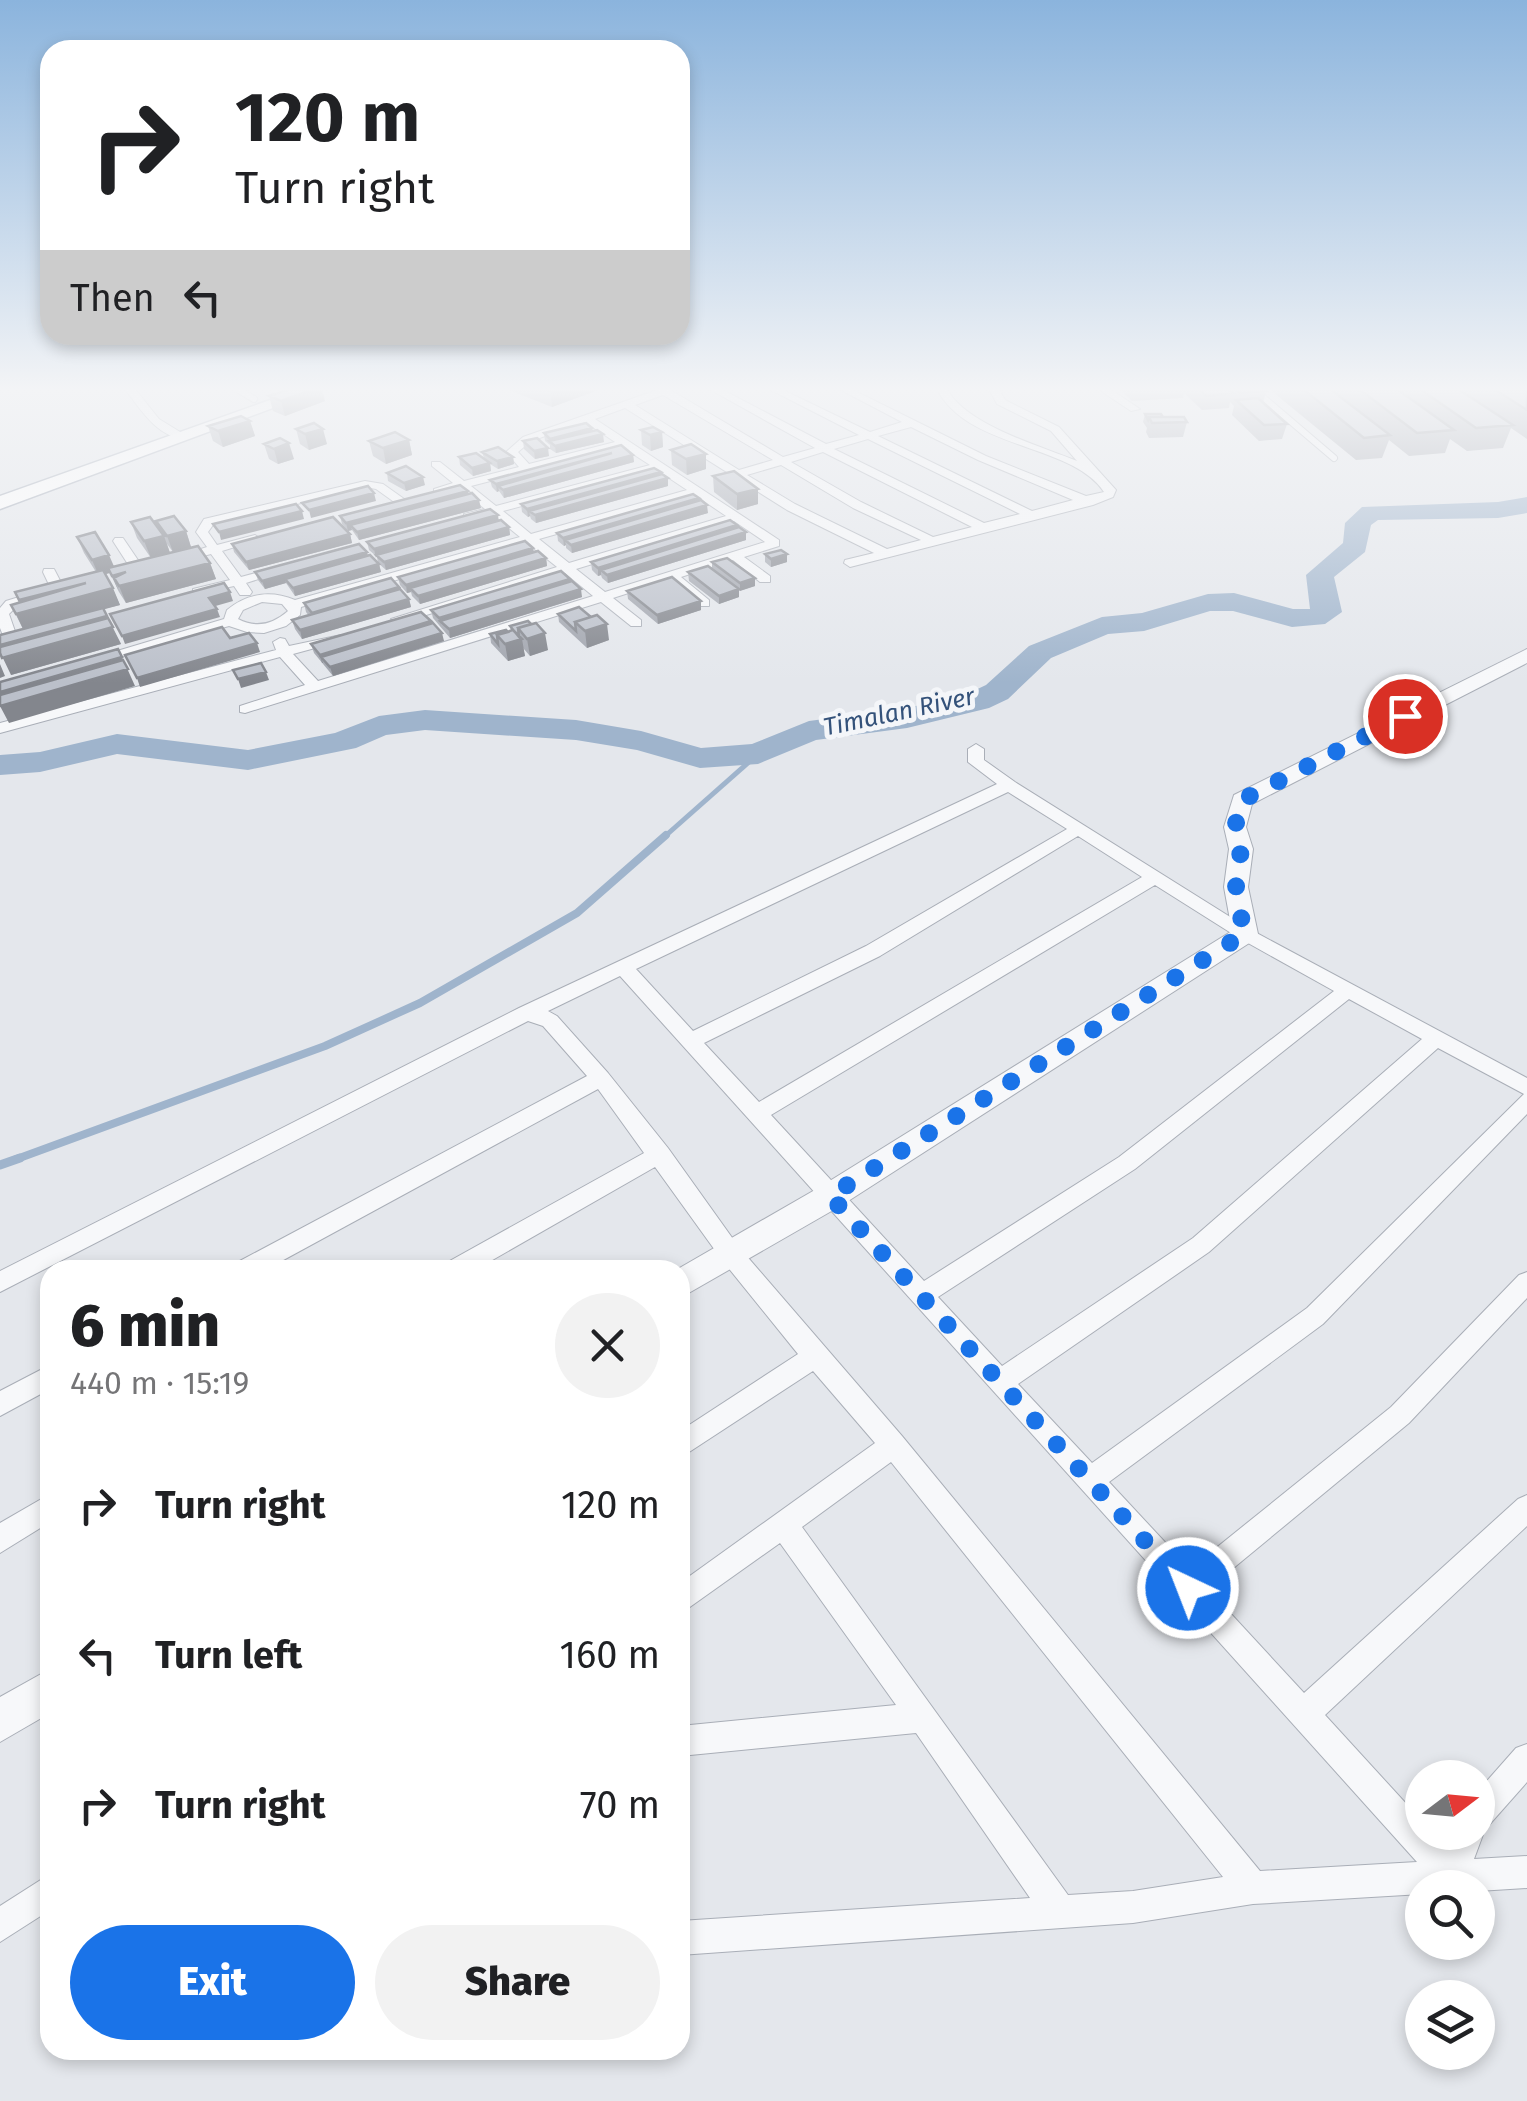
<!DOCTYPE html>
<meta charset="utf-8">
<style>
body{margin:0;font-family:"Fira Sans",sans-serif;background:#f2f2f2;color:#202124;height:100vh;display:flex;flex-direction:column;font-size:38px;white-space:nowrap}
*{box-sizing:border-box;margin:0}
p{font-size:32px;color:#757577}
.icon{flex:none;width:55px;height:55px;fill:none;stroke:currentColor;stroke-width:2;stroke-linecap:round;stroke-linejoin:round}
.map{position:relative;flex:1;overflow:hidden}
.sheet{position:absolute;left:40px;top:1260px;width:650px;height:800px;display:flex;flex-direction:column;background:#fff;border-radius:30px;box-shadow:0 5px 15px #0003}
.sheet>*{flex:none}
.banner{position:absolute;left:40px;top:40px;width:650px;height:305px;border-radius:30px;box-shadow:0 5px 15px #0003;background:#fff;color:#202124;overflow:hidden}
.needle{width:65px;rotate:74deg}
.controls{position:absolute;left:1405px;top:1760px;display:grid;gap:20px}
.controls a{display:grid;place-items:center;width:90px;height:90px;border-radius:50%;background:#fff;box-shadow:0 5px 15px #0003;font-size:50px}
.pin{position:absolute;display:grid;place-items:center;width:85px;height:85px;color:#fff;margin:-42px;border:5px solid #fff;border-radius:50%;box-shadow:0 2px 10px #0007}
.me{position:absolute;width:110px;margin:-55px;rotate:317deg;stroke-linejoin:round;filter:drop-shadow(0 0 8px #0008)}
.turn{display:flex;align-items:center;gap:35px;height:210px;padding:0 30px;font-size:45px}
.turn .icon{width:130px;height:130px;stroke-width:2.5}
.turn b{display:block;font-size:70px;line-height:85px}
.then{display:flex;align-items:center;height:95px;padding:0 30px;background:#0003;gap:20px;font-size:38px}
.round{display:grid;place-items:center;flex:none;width:105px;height:105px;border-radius:52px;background:#f2f2f2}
.overview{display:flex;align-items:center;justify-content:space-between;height:170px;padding:0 30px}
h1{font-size:60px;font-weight:800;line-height:75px}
.cta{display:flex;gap:20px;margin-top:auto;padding:20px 30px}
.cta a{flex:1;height:115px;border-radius:60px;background:#1a73e8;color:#fff;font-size:40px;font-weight:800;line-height:115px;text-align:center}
.cta a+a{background:#f2f2f2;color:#202124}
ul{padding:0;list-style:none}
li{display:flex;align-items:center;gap:30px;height:150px;padding:0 30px}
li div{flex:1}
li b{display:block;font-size:38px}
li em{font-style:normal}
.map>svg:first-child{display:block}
</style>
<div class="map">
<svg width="1527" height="2101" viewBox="0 0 1527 2101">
<rect width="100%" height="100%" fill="#e4e7ec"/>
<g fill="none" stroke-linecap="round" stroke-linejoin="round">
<path stroke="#9fb4cc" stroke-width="5" d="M663,838l95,-84"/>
<path stroke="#9fb4cc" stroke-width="8" d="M14,1160l311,-114 95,-43 157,-90 89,-78"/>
<path stroke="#9fb4cc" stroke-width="9" d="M0,1165l20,-7"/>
<path fill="#9fb4cc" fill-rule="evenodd" d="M1527,497v16l-29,5 -120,2 -7,5 -6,27 -31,25 8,35 -17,12 -33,3 -59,-16h-23l-66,20 -36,3 -57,24 -43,41 -19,9 -82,20 -91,12 -58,24 -58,4 -63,-18 -61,-10 -151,-10 -39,5 -30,13 -108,22 -131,-16 -77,18 -40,3v-20l40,-3 77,-18 131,16 87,-17 44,-17 46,-6 151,10 65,11 60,17 51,-4 57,-23 98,-13 60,-14 19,-9 43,-39 73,-29 40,-4 66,-19 26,-1 59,16h17l-4,-34 37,-32 2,-20 17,-16 136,-5z"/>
<defs>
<path id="service" d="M237,389l17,10
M1253,389l81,69"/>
<path id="minor" d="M125,389h10l24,30 26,16v4c-27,-1 -45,-30 -60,-50z
M660,389h14l-2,2 111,66 32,-9 -106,-59h12l105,55 33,-9 -90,-46h12l89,43 32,-10 -63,-33h12l135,67 100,40 18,-4c-32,-49 -136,-42 -167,-103h10c19,36 93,57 130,72l-26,-30 -54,-27 -8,-15h10l6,11 54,27 57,63 -3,7 -20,8 -243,62 -6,-4 1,-3 29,-7 -87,-43 -162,-102 -30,11 184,121v6l-35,11 26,19v6h-10l-27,-22 -52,17 28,23v6h-10l-30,-26 -56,18 28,22v6h-10l-30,-24 -356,111 -5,-1v-6l65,-21 -25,-28 -280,76v-10l276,-73 -3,-8 7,-4 5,1 4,7 52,-11v6l-48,13 25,27 275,-85 -28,-23 -162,49 -12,-3 166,-52 -30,-24 -226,64 -1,8 -14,11 -22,7 -17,-1 -18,-6 -135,38 -7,-4 137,-41 3,-9c21,-17 44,-20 68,-10l225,-63 -28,-23 -28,6v-6l21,-5 -25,-20 -26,4v-4l19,-6 -21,-17v-4h8l24,19 55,-14 -13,-15 17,-15zM663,395l110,65 -34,10 -104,-65zM585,422l30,20 -86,22 -11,-12 13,-11zM911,427l67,33 95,40 -41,11 -154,-75zM868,439l152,75 -36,9 -150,-74zM622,447l28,18 -154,41 -25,-20zM823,452l149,75 -39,10 -72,-35 -70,-40zM781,465l72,43 68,32 -34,9 -92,-45 -48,-29zM657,470l30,20 -156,44 -28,-23zM695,495l31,21 -157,47 -30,-24zM734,521l31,21 -160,50 -29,-23zM262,602l20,2 6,7c-15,13 -31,18 -50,8l5,-9z
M1098,389h12l30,20 -9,2z
M365,481l18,3 24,17 -10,3 -21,-15 -11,-2 -152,38 -5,7 9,13 38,-10 6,4 -39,12 19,26 40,-11 6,4 -41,13 6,9 -2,3h-10l-6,-9 -41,9v-6l37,-9 -19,-26 -35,9 -6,-4 37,-12 -11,-15 8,-13z
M115,538h8l21,31 -1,3h-10l-20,-31z
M44,569h10l11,21 -2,3h-10l-10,-21z
M42,590l7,4 -2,3 -31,10 -7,7 9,26 -12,3 -6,-15v-20l6,-7z
M976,744l8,5v11l31,22 236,148 276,148v36l-204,210 -214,158 81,87 201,-162 128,-132 8,-3v26l-118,125 -201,166 96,104 214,-194 9,-4v31l-202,189 97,106v11h11l14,15 5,-15h26v-41l38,-43 11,-4v38l-38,43 -7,3 2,4 -10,27 53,-3v32l-49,3v-3h-56v6l-169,10 -120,19 -453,32v-34l350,-23 -114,-165 -236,23v-30l216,-21 -116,-162 -100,71v-31l195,-140 -62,-72 -133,87v-27l118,-77 -76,-94 -67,-93 -180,103h-33l4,-7 198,-110 -46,-64 -333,181h-33l4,-7 351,-187 -44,-50 -15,-5 -528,271v-21l519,-263 478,-224 -29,-22v-13zM1008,792l59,37 -201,117 -173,85 -57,-62zM1078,836l64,41 -383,225 -55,-59 176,-87zM1155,885l84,53 95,53 -215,166 -195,124 -153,-166zM620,976l797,886 -157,9 -358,-435 -164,-190 -70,-98 -60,-75 -51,-57 -9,-5zM1349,999l73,40 -229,199 -191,128 -64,-69 197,-128zM1438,1048l86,46 -217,214 -215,155 -74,-79 191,-132zM891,1462l332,415 -90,14 -65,4 -266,-368z
M50,1365v24l-50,27v-25z
M50,1494v28l-50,31v-30z
M50,1874v36l-50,32v-36z"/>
<path id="tertiary" d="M1527,649v14l-275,141 -6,23 7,22 -5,38 10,47 -4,6 -412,265 -162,93v-28h-4l144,-83 412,-256 -8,-44 5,-38 -5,-22 10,-32z
M50,1669v44l-50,29v-45z"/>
<path id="primary" d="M301,389h23l-324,120v-13z"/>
</defs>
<use href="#service" stroke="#a9aeb7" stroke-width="8"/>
<use href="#minor" stroke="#a9aeb7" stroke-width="2"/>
<use href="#tertiary" stroke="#a9aeb7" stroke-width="2"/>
<use href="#primary" stroke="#a3abb8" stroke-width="3"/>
<use href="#service" stroke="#f7f8fa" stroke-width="6"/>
<use href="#minor" fill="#f7f8fa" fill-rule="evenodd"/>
<use href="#tertiary" fill="#f7f8fa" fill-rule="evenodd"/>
<use href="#primary" fill="#fff" fill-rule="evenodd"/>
</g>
<path fill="#a1a5ae" d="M506,389h95l-49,18z
M1120,389h143l3,2 -3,12 24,21 -5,15 -23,2 -27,-26 2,-9 -4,-4 -1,6 -27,2 -18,-17 -1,5 -51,3z
M1269,389h258v50l-16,-11 -8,20 -36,3 -17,-12 -5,14 -36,3 -20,-16 -7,18 -26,2z
M269,396l56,5 -40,15 -12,-5z
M1145,414l42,8 -4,15 -34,1 -3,-6 1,-4 -4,-6z
M250,421l5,15 -32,11 -10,-6 -5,-15z
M592,428l1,3 11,11 -48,11 -6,-4v-4l-5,-4 -1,-8z
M296,429l31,15 -18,6 -9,-6z
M641,430l21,2 1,15 -12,4 -9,-6z
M409,440l3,15 -26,9 -13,-8 -4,-15z
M523,441l26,15 -14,3 -11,-10z
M264,444l30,15 -16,5 -9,-5z
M671,450l35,19 -19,6 -15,-10z
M482,452l31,5 1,7 -16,5 -8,-5 1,7 -18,5 -13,-11 -1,-8 25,1z
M633,455l1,7 -130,36 -5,-7 -2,1 -5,-5 -2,-7z
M387,473l38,12 -19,6 -18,-10z
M661,474l7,4v8l-132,37 -5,-4 -1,-3 -2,1 -6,-5 -1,-8z
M713,476l45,13v15l-21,6 -23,-18z
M468,491v3l13,14 -122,32 -7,-10 -4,1 -6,-7 -2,-8z
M699,501l9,12 -136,40 -6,-5v-3l-2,1 -6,-5 -1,-8z
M156,521l30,10 5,16 -18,5 -6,-8 3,9 40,10 6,16 -90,24 -7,-11 -9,-19 -4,1 14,31 -17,4 18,35 -110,31 12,-46 -12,-24 85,-33 -12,-19 -7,-16 37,29 37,-8 -14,-20 -6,-16 28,8z
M499,521l10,6 1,8 -124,35 -8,-7 -1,-6 -8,-7 -2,-8z
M737,528l9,12 -138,43 -6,-5 -1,-3 -3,1 -6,-6 -1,-8z
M350,534l2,9 -103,27 -15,-18 -2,-8z
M533,548l1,4 12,6 1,8 -127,38 -8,-8 -1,-4 -4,1 -7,-8 -2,-8z
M765,554h22v8l-16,5 -6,-5z
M368,556l11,8 2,8 -86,24 -9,-13 -21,6 -7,-9 -3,-8z
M712,562l43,16v8l-16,5v6l-20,7 -30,-23 -1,-9 24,-3z
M570,579l12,18 -132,41 -17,-20 -2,-8z
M400,589l9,10 2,8 -109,32 -7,-10 -3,-9 17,-4 -3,-4 -2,-9z
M627,591l74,19 -43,14 -30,-25z
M558,614l51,26 -22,8 -28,-26z
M431,621l13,20 -111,35 -19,-23 -3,-9z
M528,621l20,29 -18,6 -7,-8 2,8 -17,5 -17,-18 -1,-9 21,-3 -1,-5z"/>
<path fill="#83868d" d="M314,389h8l3,12 -40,15 -4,-15z
M550,389h51l-49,18z
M250,421l5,15 -32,11 -5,-16z
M592,428l1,8 -42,7 -1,-4z
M323,429l4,15 -18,6 -4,-16z
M662,432l1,15 -12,4 -1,-16z
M603,434l1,8 -48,11 -1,-7z
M409,440l3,15 -26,9 -3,-16z
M289,443l5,16 -16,5 -4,-15z
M548,448l1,8 -14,3 -1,-8z
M612,453l21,2 1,7 -130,36 -1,-8 -5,-4 1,5 -2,1 -1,-8z
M706,454v15l-19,6 -1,-16z
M513,457l1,7 -16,5 -1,-8z
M490,463l1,8 -18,5 -1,-8z
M661,472v8l-132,31 1,5 -2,1 -1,-8z
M423,477l2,8 -19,6 -2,-8z
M668,478v8l-132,37 -1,-8z
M758,489v15l-21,6v-16z
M468,491l1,8 -119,26 2,5 -4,1 -2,-8z
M374,493l2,8 -65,17 -2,-8z
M699,498v8l-134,34 1,5 -2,1 -1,-8z
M479,500l2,8 -122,32 -2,-8z
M707,505l1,8 -136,40 -1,-8z
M302,511l2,8 -83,21 -2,-8z
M498,515l1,8 -123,32v3l-2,-9z
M737,525v8l-136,37v5l-3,1v-8z
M509,527l1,8 -124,35 -2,-8z
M186,531l5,16 -18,5 -6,-16z
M746,532v8l-138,43 -1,-8z
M350,534l2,9 -103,27 -3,-8z
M164,536l6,17 -19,5 -7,-17z
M533,548l1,8 -124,32 1,4 -4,1 -1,-8z
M367,552l2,8 -84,19 1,4 -21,6 -3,-8z
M787,554v8l-16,5v-8z
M109,555l7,16 -17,5 -7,-16z
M546,558l1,8 -127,38 -2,-8z
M210,563l6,16 -90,24 -7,-17 -5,-8 5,14 -7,-16z
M379,564l2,8 -86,24 -2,-8z
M755,578v8l-15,5v-8z
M570,579l1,8 -131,34 1,6 -2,-9z
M86,583l27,5 7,17 -96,26 -8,-17 9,-2 -6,-12z
M399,587l2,9 -87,25 -2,-8z
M581,589l1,8 -132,41 -1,-9z
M739,589v8l-20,7v-8z
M230,592l3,9 -21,6 -3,-9z
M409,599l2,8 -109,32 -2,-9z
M701,601v9l-43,14 -1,-9z
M217,609l3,8 -95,27 -3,-8z
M107,616l14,28 -110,31 -11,-23v-7z
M431,621l2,9 -112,27 2,6h-1l-2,-8z
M607,624l2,16 -22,8 -2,-17z
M442,633l2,8 -111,35 -3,-9z
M545,633l3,17 -18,6 -3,-17z
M522,639l3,17 -17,5 -3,-17z
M257,643l3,9 -120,35 -3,-9z
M122,657l13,29 -126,37 -9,-17v-14z
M0,664l5,12 -5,2z
M266,672l3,8 -28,8 -3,-9z"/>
<path fill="#bbc0ca" stroke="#83868d" stroke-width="2.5" d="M290,389h24l-33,12 -12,-5z
M1199,389h28l6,4 -27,3z
M1235,389h28l3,2 -26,2z
M1303,389h27l60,46 -26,3z
M1359,389h38l57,41 -37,3z
M1420,389h38l55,36 -37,3z
M1494,389h33v21z
M1258,398l29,26 -23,1 -28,-25z
M1145,414h16l2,3h-14l-1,3z
M241,416l9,5 -32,10 -10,-5z
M1149,417h35l3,5 -35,1z
M314,423l9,6 -18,5 -9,-5z
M586,423l6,5 -42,11 -6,-6z
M653,427l9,5 -12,3 -9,-5z
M597,430l6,4 -48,12 -6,-5z
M395,432l14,8 -26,8 -14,-7z
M280,438l9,5 -15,6 -10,-5z
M537,438l11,10 -14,3 -11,-10z
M691,444l15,10 -20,5 -15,-9z
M621,445l12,10 -130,35 -5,-4 114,-33 -116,31 -6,-4z
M498,447l15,10 -16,4 -15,-9z
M476,453l14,10 -18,5 -13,-11z
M406,466l17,11 -19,6 -17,-10z
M654,468l7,4 -134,37 -6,-5z
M734,471l24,18 -21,5 -24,-18z
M662,474l6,4 -133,37 -6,-4z
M460,485l8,6 -122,32 -6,-7z
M368,486l6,7 -65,17 -7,-7z
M472,493l7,7 -122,32 -7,-7z
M693,494l6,4 -136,40 -6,-5z
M701,500l6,5 -136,40 -6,-5z
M296,504l6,7 -83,21 -6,-8z
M490,509l8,6 -124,34 -7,-7z
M174,516l12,15 -19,5 -11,-15z
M150,517l14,19 -20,5 -13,-19z
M333,517l17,17 -104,28 -14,-18z
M501,520l8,7 -125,35 -8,-7z
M730,520l7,5 -139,43 -7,-6z
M739,527l7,5 -139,43 -6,-5z
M95,532l14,23 -17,5 -15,-23z
M525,541l8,7 -127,37 -8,-8z
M359,544l8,8 -105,29 -7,-9z
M198,546l12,17 -91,23 -5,-8 12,-6 -14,4 -4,-8z
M781,550l6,4 -16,5 -6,-5z
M538,551l8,7 -128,38 -8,-8z
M370,555l9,9 -86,24 -8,-9z
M727,558l28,20 -15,5 -28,-21z
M708,566l31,23 -20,7 -31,-24z
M103,570l10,18 -97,26 -5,-9 75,-22 -67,17 -4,-8z
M561,571l9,8 -131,39 -8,-8z
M672,577l29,24 -44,14 -30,-24z
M391,578l8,9 -87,26 -8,-10z
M572,581l9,8 -132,40 -9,-8z
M224,583l6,9 -21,6 8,11 -95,27 -12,-22z
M400,589l9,10 -109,31 -8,-10z
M579,607l12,10 -16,5 1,9 -18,-17z
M103,608l4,8 -107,29v-10z
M421,612l10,9 -111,34 -9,-11z
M597,615l10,9 -22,7 -10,-9z
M108,618l5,9 -111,31 -2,-5v-6z
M528,621l3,3 -13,4 1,9 -9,-11z
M433,623l9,10 -112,34 -9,-10z
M536,623l9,10 -18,6 -9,-11z
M222,627l8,11 19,-5 8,10 -120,35 -12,-23z
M506,630l2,2 -11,3 1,9 -8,-10z
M513,630l9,9 -17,5 -8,-9z
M118,649l4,8 -122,35v-10z
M123,660l5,9 -128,37v-11z
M261,663l5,9 -28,7 -5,-9z"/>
<linearGradient id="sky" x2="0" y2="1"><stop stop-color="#8bb4dd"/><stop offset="0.57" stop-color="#f3f4f6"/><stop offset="1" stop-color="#f3f4f6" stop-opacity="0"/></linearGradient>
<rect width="1527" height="683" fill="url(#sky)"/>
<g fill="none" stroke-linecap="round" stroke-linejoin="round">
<path stroke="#1a73e8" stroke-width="18" stroke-dasharray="0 32.4" d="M1188,1588l-358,-392 414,-262 -8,-47 5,-38 -6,-22 7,-27 163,-84"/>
</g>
<g text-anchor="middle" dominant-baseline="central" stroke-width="10" stroke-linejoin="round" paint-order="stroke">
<g font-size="25" font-style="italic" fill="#34527a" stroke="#f4f6f9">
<text transform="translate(899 712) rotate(-12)">Timalan River</text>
</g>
</g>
</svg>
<div class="controls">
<a><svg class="needle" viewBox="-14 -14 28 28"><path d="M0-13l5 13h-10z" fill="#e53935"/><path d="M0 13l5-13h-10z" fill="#757577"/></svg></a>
<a><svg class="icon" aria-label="search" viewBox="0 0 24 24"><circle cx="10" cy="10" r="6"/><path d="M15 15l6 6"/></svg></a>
<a><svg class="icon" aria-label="layers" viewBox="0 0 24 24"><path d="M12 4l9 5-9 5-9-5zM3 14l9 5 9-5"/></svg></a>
</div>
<div class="pin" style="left:1405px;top:716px;background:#d93025"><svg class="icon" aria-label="arrive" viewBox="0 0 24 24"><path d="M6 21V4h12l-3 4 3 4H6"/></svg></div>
<svg class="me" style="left:1188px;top:1588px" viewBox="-20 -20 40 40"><circle r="17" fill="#1a73e8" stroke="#fff" stroke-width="3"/><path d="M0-11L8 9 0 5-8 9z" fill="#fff"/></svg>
<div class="banner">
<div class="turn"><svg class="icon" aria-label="right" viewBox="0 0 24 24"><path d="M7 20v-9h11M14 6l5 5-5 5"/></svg><div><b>120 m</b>Turn right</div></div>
<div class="then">Then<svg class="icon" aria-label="left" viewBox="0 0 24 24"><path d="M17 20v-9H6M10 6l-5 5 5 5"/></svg></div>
</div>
<section class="sheet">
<div class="overview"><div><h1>6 min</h1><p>440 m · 15:19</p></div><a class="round"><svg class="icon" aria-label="close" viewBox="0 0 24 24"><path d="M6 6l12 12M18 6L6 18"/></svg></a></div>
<ul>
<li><svg class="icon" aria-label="right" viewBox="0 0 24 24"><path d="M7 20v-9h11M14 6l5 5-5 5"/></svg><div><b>Turn right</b></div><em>120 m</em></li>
<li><svg class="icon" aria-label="left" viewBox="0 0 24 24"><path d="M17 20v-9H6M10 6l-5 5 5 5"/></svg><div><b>Turn left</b></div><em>160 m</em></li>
<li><svg class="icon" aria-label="right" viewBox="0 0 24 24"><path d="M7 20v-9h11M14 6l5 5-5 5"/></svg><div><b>Turn right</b></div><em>70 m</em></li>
</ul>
<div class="cta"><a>Exit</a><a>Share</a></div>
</section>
</div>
